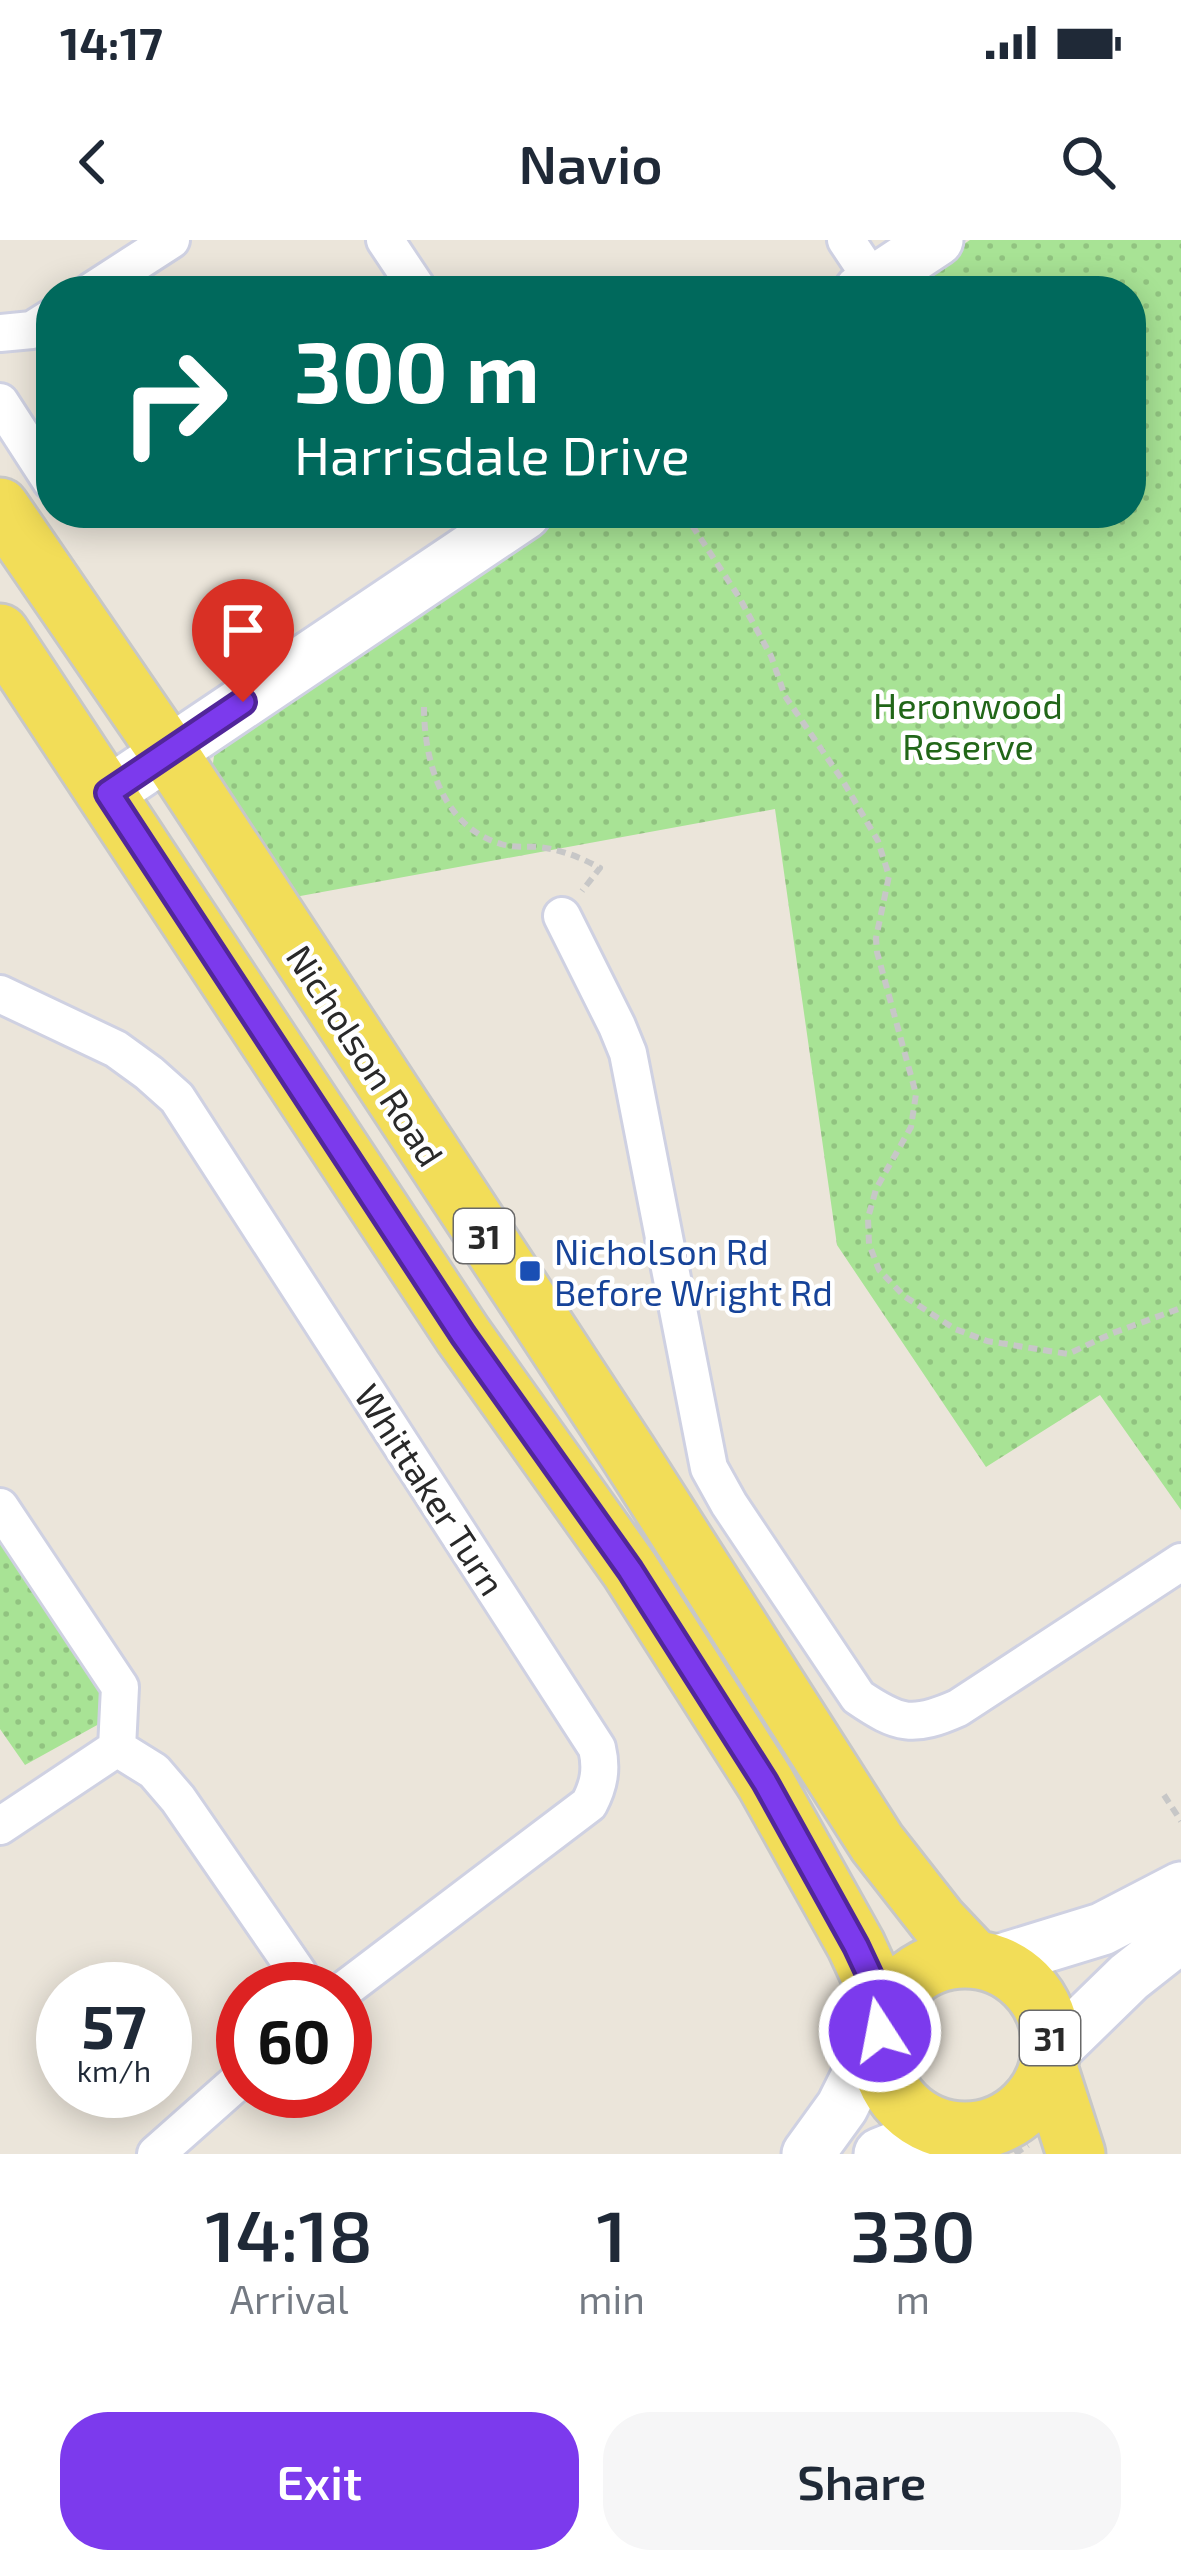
<!DOCTYPE html>
<style>
body{margin:0;font-family:"Exo 2",sans-serif;background:#f6f6f7;color:#1f2937;height:100vh;display:flex;flex-direction:column;font-size:45px;white-space:nowrap}
*{box-sizing:border-box;margin:0}
p{font-size:39px;color:#747a83}
.icon{flex:none;width:66px;height:66px;fill:none;stroke:currentColor;stroke-width:2;stroke-linecap:round;stroke-linejoin:round}
.map{position:relative;height:1914px;overflow:hidden}
.drawer{display:flex;flex-direction:column;background:#fff;flex:1}
.drawer>*{flex:none}
.top-card{position:absolute;left:36px;top:36px;width:1110px;height:252px;border-radius:48px;box-shadow:0 6px 30px #0003;background:#00695c;color:#fff;overflow:hidden}
.speed{position:absolute;left:36px;top:1722px;display:flex;gap:24px;font-size:60px;font-weight:700;text-align:center}
.speed>*{display:grid;place-content:center;width:156px;height:156px;border-radius:50%;background:#fff;box-shadow:0 6px 30px #0003;line-height:1}
.speed small{font-size:30px;font-weight:400}
.speed .limit{border:18px solid #d22;background:#fff;color:#111}
.pin{position:absolute;display:grid;place-items:center;width:102px;height:102px;color:#fff;margin:-123px -51px;border-radius:50% 50% 50% 0;rotate:-45deg;box-shadow:0 0 12px #0007}
.pin .icon{rotate:45deg}
.me{position:absolute;width:132px;margin:-66px;rotate:349deg;stroke-linejoin:round;filter:drop-shadow(0 0 9px #0008)}
.turn{display:flex;align-items:center;gap:42px;height:252px;padding:0 60px;font-size:54px}
.turn .icon{width:156px;height:156px;stroke-width:2.5}
.turn b{display:block;font-size:84px;line-height:102px}
.eta{display:flex;justify-content:space-evenly;align-items:center;height:204px;text-align:center}
.eta b{font-size:72px;font-weight:600;line-height:84px}
.button{display:flex;gap:24px;margin-top:auto;padding:24px 60px}
.button a{flex:1;height:138px;border-radius:48px;background:#7c3aed;color:#fff;font-size:48px;font-weight:600;line-height:138px;text-align:center}
.button a+a{background:#f6f6f7;color:#1f2937}
.status{display:flex;justify-content:space-between;align-items:center;height:84px;padding:0 60px;background:#fff;direction:ltr}
.status svg{height:33px;fill:currentColor}
header{display:flex;justify-content:space-between;align-items:center;height:156px;padding:0 60px;background:#fff;font-size:54px;font-weight:600}
.map>svg:first-child{display:block}
</style>
<div class="status"><b>14:17</b><svg viewBox="0 0 49 12"><path d="M0 12V9h3v3zM5 12V6h3v6zM10 12V3h3v9zM15 12V0h3v12zM26 1h20v11H26zM47 4h2v5h-2z"/></svg></div>
<header><svg class="icon" aria-label="back" viewBox="0 0 24 24"><path d="M15 5l-7 7 7 7"/></svg>Navio<svg class="icon" aria-label="search" viewBox="0 0 24 24"><circle cx="10" cy="10" r="6"/><path d="M15 15l6 6"/></svg></header>
<div class="map">
<svg width="1181" height="1914" viewBox="0 0 1181 1914">
<defs>
<pattern id="park-dots" width="8" height="8" patternUnits="userSpaceOnUse" patternTransform="scale(3)"><rect width="8" height="8" fill="#a8e395"/><path d="M2 2h.1M6 6h.1" fill="none" stroke="#91c380" stroke-width="1.8" stroke-linecap="round"/></pattern>
</defs>
<rect width="100%" height="100%" fill="#ebe5da"/>
<path fill="url(#park-dots)" d="M970,0h211v1270l-81,-115 -114,72 -149,-222 -62,-436 -491,90 -72,-128 2,-15 7,-13 113,-79 227,-151h570v-222h-238z
M0,1294l101,151 -2,39 -74,41 -25,-36z"/>
<g fill="none" stroke-linecap="round" stroke-linejoin="round">
<defs>
<path id="street" d="M385,0l34,51
M846,0l28,42
M92,51l79,-51
M0,93l32,-3 19,-12
M0,162l51,79
M562,676l55,110 11,27 81,415 20,36 129,193c41,28 55,31 100,11l223,-146
M0,754l116,55 33,24 28,25 420,650c5,21 2,37 -8,56l-244,185
M0,1267l120,180 -3,61
M117,1508l37,23 24,28 131,190
M0,1586l117,-78
M156,1914l87,-77"/>
<path id="secondary" d="M860,51l77,-51
M108,553l417,-280
M991,1723l111,-34 79,-41
M1051,1813l78,-76 52,-41
M808,1914l34,-47 38,-76
M880,1914l65,-26"/>
<path id="primary" d="M0,267l168,245 460,701 249,390 61,78 36,38
M0,393l463,702 167,235 135,212 91,163 30,65
M879 1805a86 86 0 1 1 172 0a86 86 0 1 1-172 0Z
M1048,1827l28,87"/>
</defs>
<use href="#street" stroke="#cfd1e2" stroke-width="42"/>
<use href="#secondary" stroke="#cfd1e2" stroke-width="57"/>
<use href="#primary" stroke="#c7c7c7" stroke-width="63"/>
<path stroke="#c7c7c7" stroke-width="6" stroke-dasharray="9 6" stroke-linecap="butt" d="M684,273l55,84 32,59 14,40 58,85 35,60 11,35 -13,62 1,14 39,142 -5,33 -35,62 -8,29 1,26 10,26 25,26 51,33 32,12 81,13 45,-21 68,-25
M424,467c0,55 19,120 77,137 12,4 25,2 38,3 23,3 41,10 61,21l-18,23
M1164,1555l17,26
M1015,1914l13,-9"/>
<use href="#street" stroke="#fff" stroke-width="36"/>
<use href="#secondary" stroke="#fff" stroke-width="51"/>
<use href="#primary" stroke="#f2dd58" stroke-width="57"/>
</g>
<g fill="none" stroke-linecap="round" stroke-linejoin="round">
<defs>
<path id="route" d="M243,462l-135,91 355,542 167,235 135,212 91,164 30,64 -6,21"/>
</defs>
<use href="#route" stroke="#51269a" stroke-width="30"/>
<use href="#route" stroke="#7c3aed" stroke-width="21"/>
</g>
<rect fill="#1a4fb4" stroke="#fff" stroke-width="4.5" x="518" y="1019" width="24" height="24" rx="6"/>
<g text-anchor="middle" dominant-baseline="central" stroke-width="9" stroke-linejoin="round" paint-order="stroke">
<g fill="#fff" stroke="#696969" stroke-width="3">
<rect x="454" y="969" width="60" height="54" rx="9"/>
<rect x="1020" y="1771" width="60" height="54" rx="9"/>
</g>
<g font-size="33" font-weight="bold" fill="#292929">
<text x="484" y="996">31</text>
<text x="1050" y="1798">31</text>
</g>
<g font-size="36" fill="#216618" stroke="#fff">
<text x="968" y="464">Heronwood<tspan x="968" dy="41">Reserve</tspan></text>
</g>
<g font-size="36" fill="#292929" stroke="#fff">
<text transform="translate(366 815) rotate(57)">Nicholson Road</text>
<text transform="translate(431 1249) rotate(57)">Whittaker Turn</text>
</g>
<g font-size="36" fill="#164399" stroke="#fff" text-anchor="start">
<text x="554" y="1010">Nicholson Rd<tspan x="554" dy="41">Before Wright Rd</tspan></text>
</g>
</g>
</svg>
<div class="speed"><div>57<small>km/h</small></div><div class="limit">60</div></div>
<div class="pin" style="left:243px;top:462px;background:#d93025"><svg class="icon" aria-label="arrive" viewBox="0 0 24 24"><path d="M6 21V4h12l-3 4 3 4H6"/></svg></div>
<svg class="me" style="left:880px;top:1791px" viewBox="-20 -20 40 40"><circle r="17" fill="#7c3aed" stroke="#fff" stroke-width="3"/><path d="M0-11L8 9 0 5-8 9z" fill="#fff"/></svg>
<div class="top-card">
<div class="turn"><svg class="icon" aria-label="right" viewBox="0 0 24 24"><path d="M7 20v-9h11M14 6l5 5-5 5"/></svg><div><b>300 m</b>Harrisdale Drive</div></div>
</div>
</div>
<section class="drawer">
<div class="eta">
<div><b>14:18</b><p>Arrival</p></div>
<div><b>1</b><p>min</p></div>
<div><b>330</b><p>m</p></div>
</div>
<div class="button"><a>Exit</a><a>Share</a></div>
</section>
